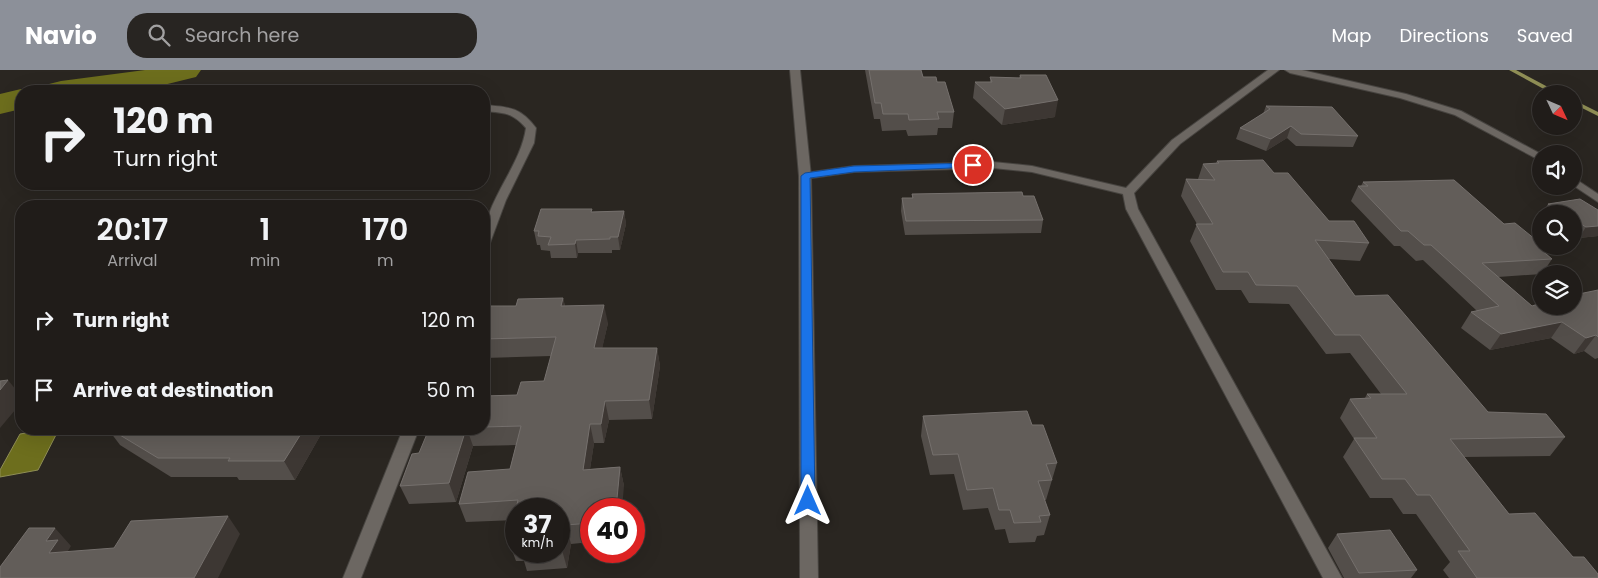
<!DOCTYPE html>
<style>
body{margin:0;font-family:Poppins,sans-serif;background:#282522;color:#f1f3f6;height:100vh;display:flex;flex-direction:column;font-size:19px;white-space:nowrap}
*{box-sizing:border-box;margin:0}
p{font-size:16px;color:#a2a1a2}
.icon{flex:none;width:28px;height:28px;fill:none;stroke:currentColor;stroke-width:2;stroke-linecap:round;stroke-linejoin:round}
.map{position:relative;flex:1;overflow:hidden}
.drawer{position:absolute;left:15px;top:130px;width:475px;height:235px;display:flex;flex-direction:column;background:#201c19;border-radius:20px;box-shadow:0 5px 20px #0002,0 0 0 1px #3d3a38}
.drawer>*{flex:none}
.hud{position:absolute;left:15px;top:15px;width:475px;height:105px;border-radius:20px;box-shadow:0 5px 20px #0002,0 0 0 1px #3d3a38;background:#201c19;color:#f1f3f6;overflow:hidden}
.needle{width:32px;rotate:134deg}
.buttons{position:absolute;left:1532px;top:15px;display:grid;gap:10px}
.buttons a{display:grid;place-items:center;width:50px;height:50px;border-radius:50%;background:#201c19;box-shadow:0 5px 20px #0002,0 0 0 1px #3d3a38;font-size:25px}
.speed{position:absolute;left:505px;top:428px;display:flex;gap:10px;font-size:25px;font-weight:700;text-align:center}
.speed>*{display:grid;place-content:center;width:65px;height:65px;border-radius:50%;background:#201c19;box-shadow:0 5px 20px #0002,0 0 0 1px #3d3a38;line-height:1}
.speed small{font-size:12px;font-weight:400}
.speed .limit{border:8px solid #d22;background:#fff;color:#111}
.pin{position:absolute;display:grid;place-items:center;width:42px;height:42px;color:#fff;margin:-21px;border:2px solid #fff;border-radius:50%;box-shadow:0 1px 5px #0007}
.me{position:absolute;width:55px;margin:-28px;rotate:0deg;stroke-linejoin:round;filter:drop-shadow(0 0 4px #0008)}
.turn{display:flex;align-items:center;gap:18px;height:105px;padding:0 15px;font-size:22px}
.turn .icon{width:65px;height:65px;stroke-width:2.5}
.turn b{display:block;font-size:35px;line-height:42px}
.eta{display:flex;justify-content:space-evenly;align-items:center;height:85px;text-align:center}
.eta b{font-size:30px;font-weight:600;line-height:35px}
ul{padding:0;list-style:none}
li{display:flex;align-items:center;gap:15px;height:70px;padding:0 15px}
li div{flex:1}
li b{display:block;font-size:19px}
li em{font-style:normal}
header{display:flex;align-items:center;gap:30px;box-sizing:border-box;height:70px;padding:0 25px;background:#8c9099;color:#fff}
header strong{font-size:24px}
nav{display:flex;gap:28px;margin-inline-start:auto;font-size:18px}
.search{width:350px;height:45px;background:#282522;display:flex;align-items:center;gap:12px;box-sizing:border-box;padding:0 18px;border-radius:20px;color:#a2a1a2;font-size:19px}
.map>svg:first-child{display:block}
</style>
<header>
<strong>Navio</strong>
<div class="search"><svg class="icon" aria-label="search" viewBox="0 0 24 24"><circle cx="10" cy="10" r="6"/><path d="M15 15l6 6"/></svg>Search here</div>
<nav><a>Map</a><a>Directions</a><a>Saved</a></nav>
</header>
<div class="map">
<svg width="1598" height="508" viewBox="0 0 1598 508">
<rect width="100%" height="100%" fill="#2a2621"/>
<path fill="#6d6e1d" stroke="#8f8e55" d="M50,359h9l-21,41 -38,7v-7l20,-36z"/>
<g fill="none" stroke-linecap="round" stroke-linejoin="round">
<path fill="#8f8e55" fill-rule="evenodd" d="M1509,0h7l45,24h-8z
M1574,30l24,12v4l-24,-12z"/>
<path fill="#6d6e1d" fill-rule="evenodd" d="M145,0h56l-5,7 -57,14h-95l5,-7 12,-3z
M21,19l10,2h-10v18l-21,5v-20z"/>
<defs>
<path id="minor" d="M1268,0h11l-99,74 -46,49 4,16 204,369h-19l-197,-369 -3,-15 -91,-22 -39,-4 -139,4 -49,7 -6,-3 6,-3 49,-7 139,-4 39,4 94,22 46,-48z
M1285,0h17l104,24 55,17 80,43v7l-86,-46 -55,-17 -110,-25z
M484,35c25,2 36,2 52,23l-2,15 -28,57 -16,43 -6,4c-3,-44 36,-77 42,-119 -14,-16 -22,-15 -42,-17z
M1574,108l24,16v8l-24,-16z
M403,359h16l-58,149h-18z"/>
<path id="tertiary" d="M790,0h10l11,106 7,402h-18l-1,-402z"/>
</defs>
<use href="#minor" stroke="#474440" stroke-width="2"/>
<use href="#tertiary" stroke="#474440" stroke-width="2"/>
<use href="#minor" fill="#6c6762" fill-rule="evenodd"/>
<use href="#tertiary" fill="#6c6762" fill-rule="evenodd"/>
</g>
<path fill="#534e4a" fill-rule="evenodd" d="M865,0h56l2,7 14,5 17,30 -2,16h-14l-1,7 -29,1 -2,-6 -24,1 -2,-12h-6z
M1020,5l35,42 -53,8 -29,-27 2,-16h15v-5l29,1z
M1266,36l92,30 -5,11 -57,-1 -9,-8 -21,13 -30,-12 4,-11 23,-14z
M1217,91l57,12 55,48 40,22 -9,18 -31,-2 26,37 133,116 77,25 -15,19 -86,1 45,57 64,43 25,21h-149l-6,-8 7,-8 -34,-48h-13l-11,-16h-22l-27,-41 11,-18 -14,-21 10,-19 15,-1 2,-4h14l-31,-41 -24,1 -37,-50 -40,-1 -8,-13h-25l-26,-49 7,-17 -16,-28 5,-17h12l5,-15 13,-1z
M1363,112l141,42 43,25 -2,3 7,7 -10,15 -44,3 34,29 66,-16v68l-3,1 -11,-8 -10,3 -23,-16 -61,12 -29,-22 10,-16 6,-1 -54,-51 -7,1 -16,-15h-6l-43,-45 7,-15h3z
M912,124l111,2 20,24 -2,13 -136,2 -4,-24 1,-13h10z
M1580,129l18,37 -19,2 -5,-3v-21h-32l6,-10z
M624,141l2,13 -6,26h-8v3h-34l-1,5h-26l-1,-7 -9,-1 -1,-5h-3l-3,-14 58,-19z
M563,228l2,8 43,17 -6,25h55l3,18 -8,53 -43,1 -5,23h-10l-4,26 30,-2 4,19 -33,23v33l-20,2 -4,24 -40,3 -3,-10h-8l-7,-19 5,-22 -48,2 -7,-18 51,-35 6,-24 -43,1 -17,56 -47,2 -9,-18 19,-33 10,-24h55v-33l33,-1 27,-14 7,-25 -67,2v-52h32zM516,439h43v42h-43z
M923,346l109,9 25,38 -11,37h-2l6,15 -6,20 -7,1 -2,6 -26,1 -4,-14 -10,1 -7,-22 -25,2 -9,-36 -24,1 -9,-39z
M108,359h216l-29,51h-56l-2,-3h-66l-51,-32z
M1337,464l80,36 -6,8h-67l-16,-30z"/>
<path fill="#3d3733" d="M1058,30l-3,17 -53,8 3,-16z
M484,42l2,10 -2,5z
M1291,56l-4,12 -21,13 5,-12z
M624,141l2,13 -6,26 -2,-13z
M1598,156v10l-19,2 7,-11z
M576,170l2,13 -1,5 -2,-14z
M563,228l4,18 -6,-10z
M604,235l4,18 -10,44 -4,-19z
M1562,252l-11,16 -61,12 11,-16z
M1596,265l-12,16 -10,3 12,-16z
M657,278l3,18 -8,53 -3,-19z
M8,310l13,16v7l-21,25v-41z
M605,331l4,19 -5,23 -3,-19z
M590,354l4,19 -7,46 -4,-19z
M304,359h20l-29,51 -11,-19z
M466,359h1l6,17 -17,56 -7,-19z
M620,397l4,19 -2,23h-6z
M228,446l12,18 -22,44h-24z
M566,455l5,19 -4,24 -5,-18z
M55,458l16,18 -3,5 7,7 -26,-5 -3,-12z"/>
<path fill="#625d59" stroke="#75706d" d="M869,0h52l2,7h13l1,5h8l9,30h-17l2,7 -30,1 -1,-6h-25l-2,-11h-6z
M1020,5h26l12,25 -53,9 -30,-27h17l-2,-5 31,1z
M1266,36l66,1 26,29 -57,-2 -10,-8 -20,13 -31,-11 30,-19z
M1263,90l11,13h14l41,48h25l15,22 -54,-3 40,56 33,-1 100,117 58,2 19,23 -115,2 59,75 26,-1 38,44h11l14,17v4h-121l-19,-27h12l-40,-56h-13l-12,-16h-23l-28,-41h23l-27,-39 21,-1 -4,-4h40l-47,-59h-25l-38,-49 -41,-1 -8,-13h-25l-27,-48h17l-27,-45 29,1 -12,-16 16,-1 -2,-2z
M1454,110l50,44 11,-1 26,21v2h3l3,3h-7l12,10 -70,4 50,43 9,-3v3h33v-11l24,-5v47l-2,-2 -10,3 -24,-16 -61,12 -30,-22 28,-6 -68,-61h-7l-16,-14h-7l-43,-45h10l-5,-4z
M1022,122l1,4h11l9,24 -137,1 -4,-23h11l-1,-4z
M1580,129l18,11v16l-12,1 -12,-7v-6h-10l-16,-10z
M541,139h51l-1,3 33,-1 -6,26h-8v2l-34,1 -1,4 -27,1 3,-8 -13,-1 1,-5h-5z
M563,228l-2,8 43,-1 -10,43h63l-8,52 -44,1 -4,23h-11l-7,46 37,-3 -4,42h-25v14l-25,2 -4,25h-3v-41h-43l2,-9 -59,4 9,-32 42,-3 11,-43 -37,1v-31l33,-1 4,-13 23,-1 12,-44 -72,2v-33h32l2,-7z
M8,310l-8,10v-9z
M1027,341l5,14h11l14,38 -11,1 6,16 -14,1 12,34 -11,1 2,6 -27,1 -4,-13h-11l-6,-22 -26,2 -9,-36 -25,1 -10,-39z
M110,359h194l-20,32h-56l2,-3h-72z
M429,359h37l-17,54 -49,3 12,-32 7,-1z
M516,440v32h-7z
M228,446l-34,62h-194v-11l29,-39h26l-9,13 12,-1 -9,13 65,-5 17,-27z
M1390,460l27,40 -58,3 -22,-39z
M521,481h17l-17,1z"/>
<path fill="#1a73e8" stroke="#114b97" d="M973,93h3v4l-122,5 -44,6 5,323 -2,4 -5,2 -5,-2 -2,-4v-325l4,-3 49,-7z"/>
</svg>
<div class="buttons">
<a><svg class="needle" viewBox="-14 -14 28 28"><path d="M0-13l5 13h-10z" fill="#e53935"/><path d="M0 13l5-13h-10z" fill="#a2a1a2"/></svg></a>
<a><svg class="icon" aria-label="sound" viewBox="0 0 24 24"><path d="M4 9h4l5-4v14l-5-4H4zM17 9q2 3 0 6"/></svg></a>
<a><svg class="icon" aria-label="search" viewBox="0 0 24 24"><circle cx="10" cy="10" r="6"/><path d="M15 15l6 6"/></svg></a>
<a><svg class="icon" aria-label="layers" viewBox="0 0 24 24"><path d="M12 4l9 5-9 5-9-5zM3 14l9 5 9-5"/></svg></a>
</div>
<div class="speed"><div>37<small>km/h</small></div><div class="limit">40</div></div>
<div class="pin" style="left:973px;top:95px;background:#d93025"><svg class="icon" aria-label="arrive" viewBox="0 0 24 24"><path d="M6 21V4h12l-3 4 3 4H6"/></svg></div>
<svg class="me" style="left:808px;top:431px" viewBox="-20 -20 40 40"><path d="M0-17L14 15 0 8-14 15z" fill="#1a73e8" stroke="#fff" stroke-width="4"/></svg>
<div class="hud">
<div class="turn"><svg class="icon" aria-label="right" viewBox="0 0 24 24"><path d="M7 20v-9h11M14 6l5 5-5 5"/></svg><div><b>120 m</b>Turn right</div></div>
</div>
<section class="drawer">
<div class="eta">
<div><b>20:17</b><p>Arrival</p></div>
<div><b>1</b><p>min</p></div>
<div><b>170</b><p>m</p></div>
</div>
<ul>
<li><svg class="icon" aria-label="right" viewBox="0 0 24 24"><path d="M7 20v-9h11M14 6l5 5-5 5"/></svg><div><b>Turn right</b></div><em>120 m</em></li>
<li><svg class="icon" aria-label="arrive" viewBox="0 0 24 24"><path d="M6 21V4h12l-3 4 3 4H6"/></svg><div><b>Arrive at destination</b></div><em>50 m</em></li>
</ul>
</section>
</div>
